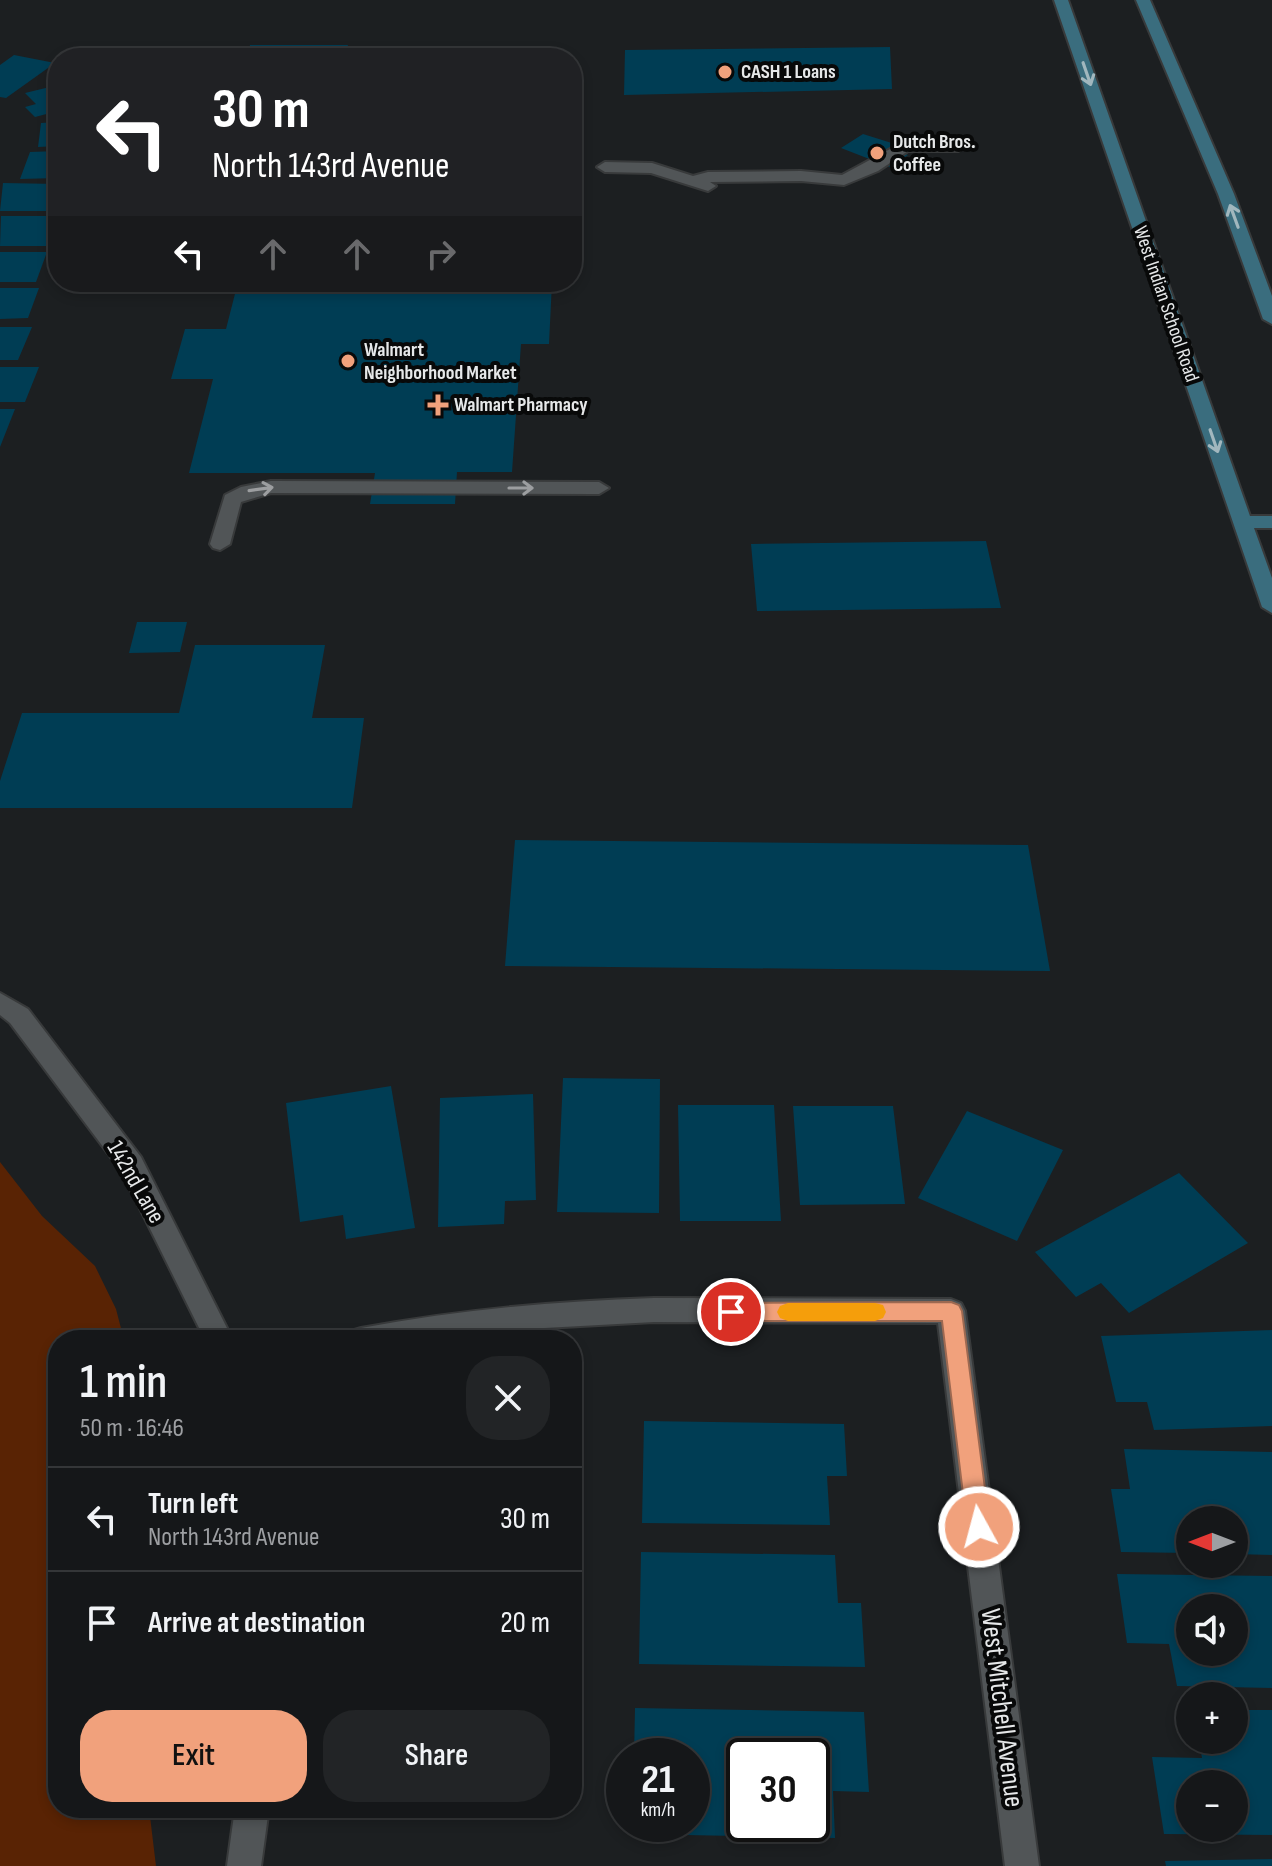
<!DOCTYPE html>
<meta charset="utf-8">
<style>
body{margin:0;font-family:"Sofia Sans Condensed",sans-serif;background:#222426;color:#f1f3f6;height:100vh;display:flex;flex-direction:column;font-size:30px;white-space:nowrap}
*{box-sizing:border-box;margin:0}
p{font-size:26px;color:#9d9fa2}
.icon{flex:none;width:44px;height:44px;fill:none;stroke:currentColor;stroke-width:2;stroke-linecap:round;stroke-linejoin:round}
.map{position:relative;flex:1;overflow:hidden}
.drawer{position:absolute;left:48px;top:1330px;width:534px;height:488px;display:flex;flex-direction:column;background:#151719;border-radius:32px;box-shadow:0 4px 12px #0003,0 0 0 2px #343638}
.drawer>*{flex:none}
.guide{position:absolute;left:48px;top:48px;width:534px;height:244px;border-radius:32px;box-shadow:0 4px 12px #0003,0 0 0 2px #343638;background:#202124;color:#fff;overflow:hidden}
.needle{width:52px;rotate:270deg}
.tools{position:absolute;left:1176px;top:1506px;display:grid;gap:16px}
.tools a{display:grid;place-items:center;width:72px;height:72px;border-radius:50%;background:#151719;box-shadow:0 4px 12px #0003,0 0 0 2px #343638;font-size:40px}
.speed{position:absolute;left:606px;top:1738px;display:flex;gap:16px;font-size:40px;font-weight:700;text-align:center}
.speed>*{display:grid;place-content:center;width:104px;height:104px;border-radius:50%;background:#151719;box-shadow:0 4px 12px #0003,0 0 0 2px #343638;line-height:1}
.speed small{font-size:20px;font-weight:400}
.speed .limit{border:4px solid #111;border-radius:12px;background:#fff;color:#111}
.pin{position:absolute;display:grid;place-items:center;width:68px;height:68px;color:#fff;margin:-34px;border:4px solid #fff;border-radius:50%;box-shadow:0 2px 8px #0007}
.me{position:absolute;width:88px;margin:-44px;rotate:353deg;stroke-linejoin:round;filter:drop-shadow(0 0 6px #0008)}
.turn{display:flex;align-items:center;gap:28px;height:168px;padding:0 32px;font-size:36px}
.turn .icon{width:104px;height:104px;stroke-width:2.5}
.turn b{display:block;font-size:56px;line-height:68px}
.lanes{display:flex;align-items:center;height:76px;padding:0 32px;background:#0003;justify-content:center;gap:40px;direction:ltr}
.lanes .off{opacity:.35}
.round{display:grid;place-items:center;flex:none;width:84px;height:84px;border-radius:32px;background:#222426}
.overview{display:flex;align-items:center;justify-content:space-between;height:136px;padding:0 32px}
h1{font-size:48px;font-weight:600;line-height:60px}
.cta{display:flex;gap:16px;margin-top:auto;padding:16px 32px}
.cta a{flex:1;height:92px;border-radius:32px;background:#f1a17c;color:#111;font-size:32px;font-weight:600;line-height:92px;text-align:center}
.cta a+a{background:#222426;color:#f1f3f6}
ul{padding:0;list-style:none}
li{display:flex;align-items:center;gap:24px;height:104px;padding:0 32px;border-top:2px solid #343638}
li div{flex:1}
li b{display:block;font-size:30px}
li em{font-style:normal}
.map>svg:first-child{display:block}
</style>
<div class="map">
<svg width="1272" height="1866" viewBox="0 0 1272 1866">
<rect width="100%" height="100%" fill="#1c1f21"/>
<path fill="#592304" d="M0,1162l42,54 53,50 21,43 8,31h-66v468h91l7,58h-156z"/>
<path fill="#003d54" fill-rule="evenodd" d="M250,45h98l-3,13h-98z
M890,47l2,42 -268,6 1,-45z
M14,55l41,8 -49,35 -6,-1v-32z
M58,85v26l-23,6 -10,-10 11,-3 -11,-11z
M58,122v24l-20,1 3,-24z
M863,134l35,11 -5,5 15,5 -18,12 -49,-19z
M58,151v27l-38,1 10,-27z
M3,183l55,1v27h-58z
M58,216v30h-58l1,-30z
M0,252h47l-11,30h-36z
M238,282h314l-3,62h-28l-9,128h-55l-2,32h-85l5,-31h-186l24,-94h-42l14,-50h41z
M0,288h39l-11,30 -28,1z
M0,327h32l-14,33h-18z
M0,367h39l-14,35h-25z
M0,409h15l-15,38z
M986,541l15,67 -244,3 -6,-67z
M137,622h50l-7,30 -51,1z
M195,645h130l-13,73h52l-12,90h-352v-27l22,-68h157z
M515,840l513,5 22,126 -545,-5z
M563,1078l97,1 -1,134 -102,-1z
M391,1086l24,142 -69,11 -3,-24 -43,7 -14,-119z
M533,1094l3,106 -31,1 -1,23 -66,3 2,-129z
M678,1105h96l7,116h-101z
M793,1106h100l12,98 -105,1z
M967,1111l96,39 -46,91 -99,-43z
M1179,1173l69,70 -119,70 -28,-30 -25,14 -41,-45z
M1272,1330v96l-118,4 -7,-28h-31l-15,-66z
M644,1421l200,3 3,52h-20l3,49 -188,-2z
M1124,1449l148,3v103l-38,-1v-34h-44v33l-69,-1 -10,-63h19z
M641,1552l194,3 3,48h23l4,64 -226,-3z
M1117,1574l155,2v112l-95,-2 -8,-42 -42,-1zM1190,1608h44v44h-44z
M635,1708l229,4 5,80 -36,-1 2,47 -203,-4v-10h60v-68h-58zM744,1756h68v68h-68z
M1234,1710h38v125l-108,-1 -12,-77 50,1 -3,-18h35zM1190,1784h44v44h-44z
M1272,1859v7h-106l-1,-5z"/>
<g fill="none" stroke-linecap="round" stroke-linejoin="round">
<defs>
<path id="service" d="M905,141h53l8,5 -8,5h-50l-30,20 -34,14 -43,-4 -91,1 6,4 -8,5 -57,-18 -46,-1 -8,-5 8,-5 47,1 41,13 15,-4 93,-1 41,4z
M271,481l328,1 10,6 -10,6 -328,-1 -30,9 -11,42 -10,6 -7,-2 -3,-4 15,-49 16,-8z"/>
<path id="minor" d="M0,993l28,16 113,148 92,183h-28l-83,-168 -112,-149 -10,-8z
M654,1298l297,1 10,4 4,8 74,555h-34l-67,-543 -284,-1 -148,8 -80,10h-79l4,-9 10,-3c98,-18 194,-27 293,-30z
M235,1808h34l-8,58h-34z"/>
<path id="secondary" d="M1054,0h14l182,516h22v12h-18l18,50v35l-10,-6z
M1136,0h14l84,194 38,102v28l-9,-5 -45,-125z"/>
</defs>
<use href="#service" stroke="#383a3b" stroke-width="4"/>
<use href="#minor" stroke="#383a3b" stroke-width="4"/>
<use href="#secondary" stroke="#383a3b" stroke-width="4"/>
<use href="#service" fill="#515557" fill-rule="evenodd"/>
<use href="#minor" fill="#515557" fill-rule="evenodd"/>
<use href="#secondary" fill="#3a6d7e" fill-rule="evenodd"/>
</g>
<defs><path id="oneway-shaft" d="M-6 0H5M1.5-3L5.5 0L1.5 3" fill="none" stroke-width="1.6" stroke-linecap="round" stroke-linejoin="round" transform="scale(2)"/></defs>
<g stroke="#a1b7be">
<use href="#oneway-shaft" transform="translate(1087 74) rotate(71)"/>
<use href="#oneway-shaft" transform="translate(1234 216) rotate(-110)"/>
<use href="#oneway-shaft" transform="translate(1214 441) rotate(71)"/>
</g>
<g stroke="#9c9ea0">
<use href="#oneway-shaft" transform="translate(521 488)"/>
<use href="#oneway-shaft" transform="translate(261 489) rotate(-8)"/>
</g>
<path fill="#f1a17c" stroke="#9d6951" stroke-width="2" d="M951,1302l8,3 3,6 28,216 -3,8 -8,3 -8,-3 -4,-8 -25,-206h-211l-8,-2 -3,-7 3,-6 8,-3z"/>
<path fill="#f59e0b" d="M788,1303h87l8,2 3,7 -3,6 -8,3h-87l-8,-3 -3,-6 3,-6z"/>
<g fill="#f1a17c" stroke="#080909" stroke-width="3">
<circle cx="725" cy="72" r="8"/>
<circle cx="877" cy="153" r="8"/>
<circle cx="348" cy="361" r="8"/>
<path d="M434 393h8v8h8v8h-8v8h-8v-8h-8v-8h8z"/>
</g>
<g text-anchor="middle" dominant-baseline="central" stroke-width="8" stroke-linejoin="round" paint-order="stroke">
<g font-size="20" font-weight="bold" fill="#e6e8e9" stroke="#080909" text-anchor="start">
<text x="741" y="72">CASH 1 Loans</text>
<text x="893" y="142">Dutch Bros.<tspan x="893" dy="23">Coffee</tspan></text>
<text x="364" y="350">Walmart<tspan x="364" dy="23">Neighborhood Market</tspan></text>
<text x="454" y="405">Walmart Pharmacy</text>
</g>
<g font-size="20" fill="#e6e8e9" stroke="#080909">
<text transform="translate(1166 304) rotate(71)">West Indian School Road</text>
</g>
<g font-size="24" fill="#e6e8e9" stroke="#080909">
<text transform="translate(136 1182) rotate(60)">142nd Lane</text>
</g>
<g font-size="28" fill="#e6e8e9" stroke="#080909">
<text transform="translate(1002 1708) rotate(83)">West Mitchell Avenue</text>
</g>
</g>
</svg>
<div class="tools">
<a><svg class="needle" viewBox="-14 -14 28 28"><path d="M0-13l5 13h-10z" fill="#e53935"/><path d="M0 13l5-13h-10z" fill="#9d9fa2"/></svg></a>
<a><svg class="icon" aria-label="sound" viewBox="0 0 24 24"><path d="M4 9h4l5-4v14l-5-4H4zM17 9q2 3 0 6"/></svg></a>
<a>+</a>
<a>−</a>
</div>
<div class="speed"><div>21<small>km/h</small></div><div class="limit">30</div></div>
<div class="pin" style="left:731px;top:1312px;background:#d93025"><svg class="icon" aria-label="arrive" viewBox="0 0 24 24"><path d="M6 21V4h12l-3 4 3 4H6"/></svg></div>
<svg class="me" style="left:979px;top:1527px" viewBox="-20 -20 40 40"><circle r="17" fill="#f1a17c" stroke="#fff" stroke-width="3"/><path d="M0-11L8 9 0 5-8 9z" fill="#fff"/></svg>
<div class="guide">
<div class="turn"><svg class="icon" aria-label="left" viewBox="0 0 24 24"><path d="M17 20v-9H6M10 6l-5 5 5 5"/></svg><div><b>30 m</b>North 143rd Avenue</div></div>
<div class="lanes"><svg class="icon" aria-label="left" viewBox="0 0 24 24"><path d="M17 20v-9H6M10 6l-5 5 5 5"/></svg><svg class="icon off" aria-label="ahead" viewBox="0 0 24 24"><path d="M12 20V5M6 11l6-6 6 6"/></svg><svg class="icon off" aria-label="ahead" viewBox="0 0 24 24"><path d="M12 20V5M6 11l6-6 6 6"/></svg><svg class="icon off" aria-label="right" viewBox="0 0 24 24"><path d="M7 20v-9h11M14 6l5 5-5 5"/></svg></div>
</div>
<section class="drawer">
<div class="overview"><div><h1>1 min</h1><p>50 m · 16:46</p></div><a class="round"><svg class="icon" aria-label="close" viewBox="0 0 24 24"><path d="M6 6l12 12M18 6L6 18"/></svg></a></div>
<ul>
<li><svg class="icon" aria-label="left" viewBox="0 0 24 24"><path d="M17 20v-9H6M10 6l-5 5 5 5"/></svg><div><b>Turn left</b><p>North 143rd Avenue</p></div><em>30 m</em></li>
<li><svg class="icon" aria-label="arrive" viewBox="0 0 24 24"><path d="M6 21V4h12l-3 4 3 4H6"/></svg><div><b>Arrive at destination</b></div><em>20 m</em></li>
</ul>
<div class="cta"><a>Exit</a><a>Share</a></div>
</section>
</div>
